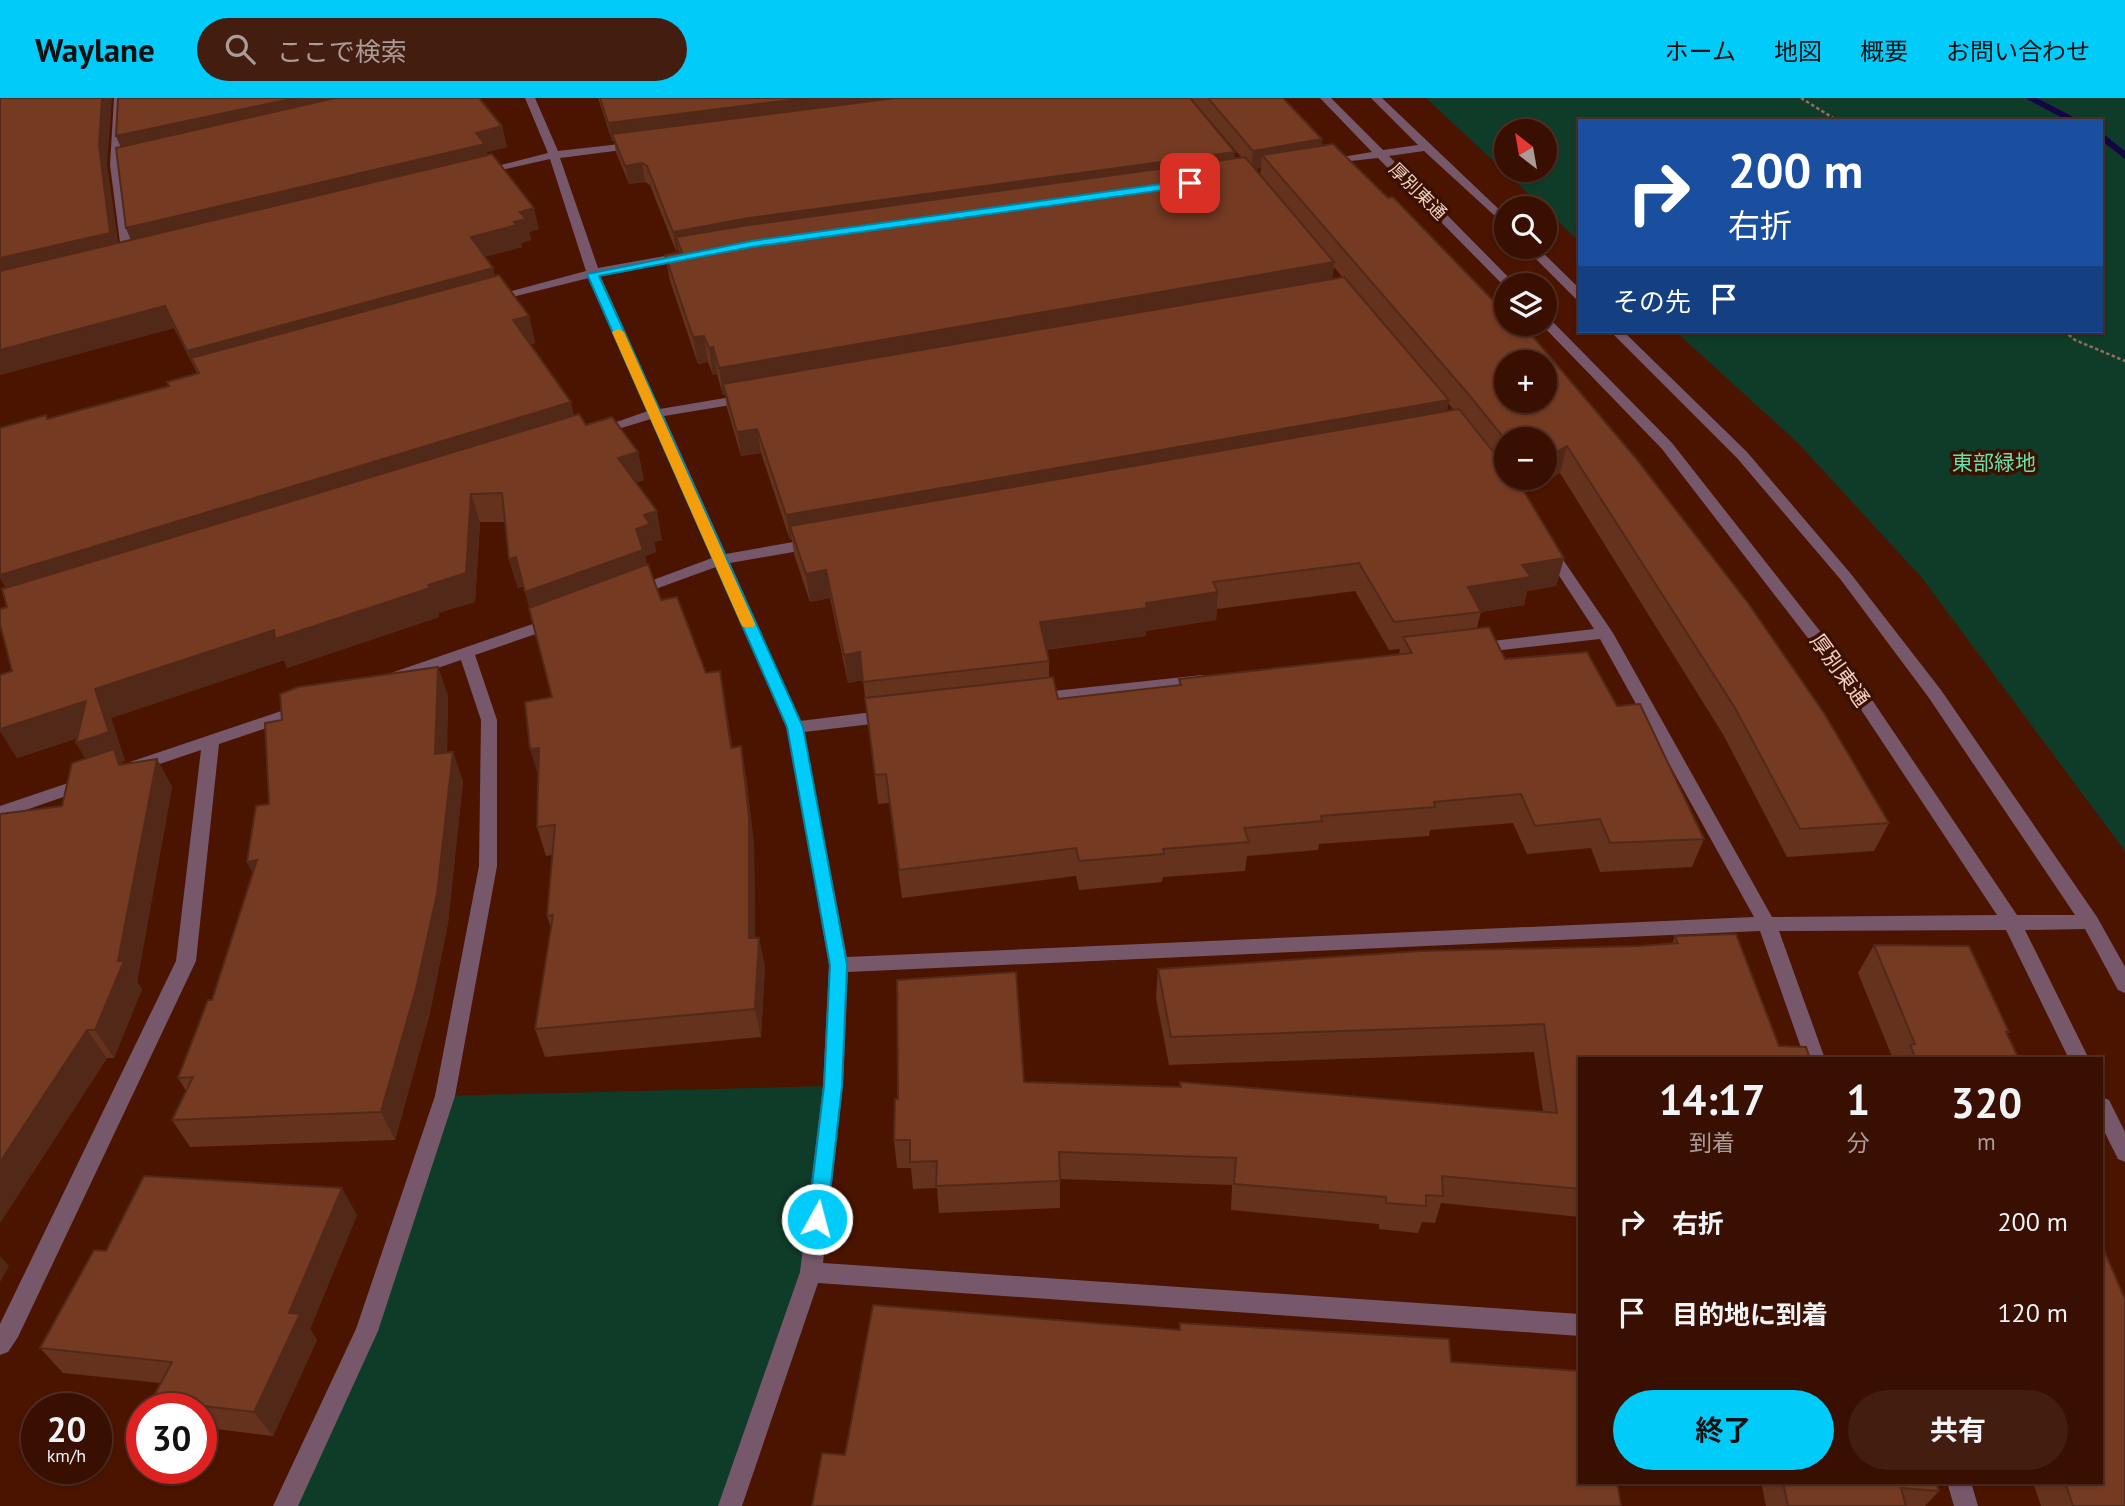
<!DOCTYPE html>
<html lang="ja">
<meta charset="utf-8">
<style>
body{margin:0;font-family:"PT Sans","Noto Sans JP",sans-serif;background:#431d0f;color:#f1f3f6;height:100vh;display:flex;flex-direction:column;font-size:26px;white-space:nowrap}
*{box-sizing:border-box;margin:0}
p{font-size:23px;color:#ab9c99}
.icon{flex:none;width:38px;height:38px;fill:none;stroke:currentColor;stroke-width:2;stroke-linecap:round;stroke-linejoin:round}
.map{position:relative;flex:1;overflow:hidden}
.panel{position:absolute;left:1578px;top:959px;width:525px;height:427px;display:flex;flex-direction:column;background:#380f00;border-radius:0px;box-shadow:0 2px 5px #0004,0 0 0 2px #522f22}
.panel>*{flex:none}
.banner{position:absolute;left:1578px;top:21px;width:525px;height:214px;border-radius:0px;box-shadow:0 2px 5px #0004,0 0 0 2px #522f22;background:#1a4fa0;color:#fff;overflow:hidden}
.needle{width:46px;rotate:329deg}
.controls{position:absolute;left:1494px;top:21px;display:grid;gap:14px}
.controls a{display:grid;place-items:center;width:63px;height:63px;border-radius:50%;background:#380f00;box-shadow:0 2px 5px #0004,0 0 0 2px #522f22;font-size:35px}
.speed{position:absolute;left:21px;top:1295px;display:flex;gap:14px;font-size:35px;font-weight:700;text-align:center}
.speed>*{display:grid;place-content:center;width:91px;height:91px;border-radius:50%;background:#380f00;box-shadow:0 2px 5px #0004,0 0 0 2px #522f22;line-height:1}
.speed small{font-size:18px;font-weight:400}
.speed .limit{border:10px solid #d22;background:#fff;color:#111}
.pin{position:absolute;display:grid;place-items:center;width:60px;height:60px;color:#fff;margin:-30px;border-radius:14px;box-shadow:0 4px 10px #0006}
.me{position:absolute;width:77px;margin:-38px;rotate:7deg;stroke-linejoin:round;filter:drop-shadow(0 0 5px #0008)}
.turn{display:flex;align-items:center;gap:24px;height:147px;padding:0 35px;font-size:32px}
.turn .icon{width:91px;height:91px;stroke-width:2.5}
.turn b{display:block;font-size:49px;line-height:60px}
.then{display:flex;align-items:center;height:66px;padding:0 35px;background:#0003;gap:14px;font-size:26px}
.eta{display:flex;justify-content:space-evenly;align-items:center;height:119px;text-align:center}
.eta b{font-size:42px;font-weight:700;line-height:49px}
.primary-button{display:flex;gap:14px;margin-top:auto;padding:14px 35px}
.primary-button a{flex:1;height:80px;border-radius:42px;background:#00cbf9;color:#111;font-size:28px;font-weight:700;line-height:80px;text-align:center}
.primary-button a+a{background:#431d0f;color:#f1f3f6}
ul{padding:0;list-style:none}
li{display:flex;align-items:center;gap:21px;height:91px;padding:0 35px}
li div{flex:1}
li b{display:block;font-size:26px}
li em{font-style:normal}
header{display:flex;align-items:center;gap:42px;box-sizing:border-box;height:98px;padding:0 35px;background:#00cbf9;color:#111}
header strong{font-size:33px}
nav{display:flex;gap:38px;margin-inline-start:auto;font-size:24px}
.search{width:490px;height:63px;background:#431d0f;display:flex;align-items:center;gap:18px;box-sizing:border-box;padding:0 24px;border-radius:38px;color:#ab9c99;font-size:26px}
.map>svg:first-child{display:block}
</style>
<header>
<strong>Waylane</strong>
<div class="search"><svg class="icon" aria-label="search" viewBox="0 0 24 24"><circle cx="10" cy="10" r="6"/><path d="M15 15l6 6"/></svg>ここで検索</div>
<nav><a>ホーム</a><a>地図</a><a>概要</a><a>お問い合わせ</a></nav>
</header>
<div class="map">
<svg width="2125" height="1408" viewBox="0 0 2125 1408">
<rect width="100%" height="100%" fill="#4b1400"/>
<path fill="#0f3c29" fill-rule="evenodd" d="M1426,0h699v753l-203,-273 -125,-136 -122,-111h427v-210h-522v121zM1507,33h38v39h-38z
M833,988l-22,186 -81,234h-445l82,-175 78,-235z"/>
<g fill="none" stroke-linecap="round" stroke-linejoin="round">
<path fill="#140545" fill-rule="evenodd" d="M2025,0h12l44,23h-13z
M2102,35l23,18v8l-23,-18z"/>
<path stroke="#9a6b5b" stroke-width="2.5" stroke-dasharray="3.5 2.5" stroke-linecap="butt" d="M1801,0l37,23
M2064,233l11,9 50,21"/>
<path fill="#77586b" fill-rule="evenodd" d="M114,0h10l-2,67 12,93 -6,4 -6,-4 -12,-93z
M525,0h10l23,53 80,-9 5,3 -5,3 -78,10 38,110 89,-16 6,4 -6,4 -87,15 60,134 89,-15 7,4 -7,4 -85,14 62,138 90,-16 7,5 -7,5 -86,15 70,158 89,-11 8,6 -8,6 -85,10 43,225 907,-40 -154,-278 -124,14 -8,-5 8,-5 118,-14 -53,-81 7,-5 5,2 60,88 159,284 225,-2 -149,-225 -186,-241 -121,-125h4v-7l4,1 123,125 188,239 157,233h58l-146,-217 -88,-118 -104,-122 -127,-127h13l124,121 104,122 90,116 156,227 28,50v26l-7,-3 -33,-61 -60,1 64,129h-20l-63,-129 -227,1 46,128h-20l-45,-128 -912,41 -5,114 -20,177 757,51v22l-762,-53 -76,223h-24l82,-234 23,-186 6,-121 -42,-238 -71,-160 -77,28 -5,2 -8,-5 3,-3 83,-31 -61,-139 -56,17 -7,-4 60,-21 -59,-133 -97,24 -6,-4 100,-27 -36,-112 -71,16 -6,-3 75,-19z
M1320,0h11l52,52 35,-5 -47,-47h11l125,119v10l-83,-76 -35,5 127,129 -10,3 -128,-130 -54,6v-4l48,-8z
M1524,149h13l43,42v11l-4,-1z
M556,518l6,1 2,4 -2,4 -87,30 22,65v146l-42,230 -77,235 -80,175h-25l83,-177 79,-233 44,-230 2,-146 -20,-60 -64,22 -8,-5 2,-4z
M1202,577l8,5 -2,4 -173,21 -8,-6 8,-6z
M305,605l6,2 2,4 -2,4 -92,31 -23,217 -178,376 -10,15 -8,3v-31l176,-363 25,-211 -65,22 -9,-6 3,-4z
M86,679l6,2 3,4 -3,4 -92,32v-13z
M2102,999l7,3 16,32v30l-7,-3 -16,-32z
M1947,1384h24l7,24h-24z"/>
</g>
<path fill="#65321d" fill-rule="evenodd" d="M0,0l107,67 11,78 13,-3 -5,-12 -5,-81 -5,-11 386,-10 5,21 -20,5v3l52,74 -10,3 2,8 -10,3 1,4 -38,10 11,19 34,40 6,27 -5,1 44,72 12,9 52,27 6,28 -8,3 26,57 -8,2 2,10 -11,4 2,9 14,35 45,73 14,-2 12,76 14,28 8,70 1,93 10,28 -4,71 -216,20 -10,-28 16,-101 -4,-12 5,-61 -6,1 -9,-29 15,-130 -28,-111 -6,2 -9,-29 -4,-37h-25l-5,80 -37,11 1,4 -152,51 -3,-8 -173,58 14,43 -4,1 1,2 35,-5 15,28 -35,195 5,7 -28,69h-7l-107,165 62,-417 23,-48 -7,-20 -61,20 -17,-27v-56l12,-4 -6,-83 -6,-10v-150l46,-13 1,4 122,-33 28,-13 -23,-45 -174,47z
M598,0h592l45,60 6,-1 -50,-59h92l39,47 567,678 -15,28 -87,6 -63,-121 -164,-263 -35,20 39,65 -8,28 -29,5 -3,14 -43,7 -4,16 28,31 112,47 87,133 -12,28 -92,5 -9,-24 -64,6 -14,-31 -83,7 -1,6 -110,8 -1,6 -71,6 -2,15 -82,6 -1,5 -83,8 -3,-14 -174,22 -13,-95 -11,1 -15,-124 -15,3 -18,-85 -20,4 -16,-48 -2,-14h-2l-29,-87 -20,3 -14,-48 -2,-13h-2l-6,-21 -4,1 -5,-13 -10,2 -28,-83 -5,-26 14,-3v-1h-3l-26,-66 -5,-3 -16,2 -13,-32 -2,-11h-2zM1261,70l-1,7 -5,-6zM1334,169l8,10 -10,2zM1448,305l6,7 -7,1zM1507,341l38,39h-38zM1355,493l34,59 11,-1 -1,5 -220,25v7l-121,13 -9,-22v-16l-3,-11 100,-14v-5l70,-11 1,-11z
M438,569l10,29 -1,57 16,28 -15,142 -19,94 -34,123 -205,7 -18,-27 14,-29 -8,-13 34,-78 41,-127 -6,-11 22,-58z
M1736,836l-156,125v158l-139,-14 -6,20 -13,-1 -4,11 -39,-4v-5l-148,-14 1,-25 -172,-6v29l-121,5 -2,-25 -24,1 -2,-21h-14l-3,-28 130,-58 155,5 1,-5 363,30 -9,-60 -365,13 -13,-67 2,-29 481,-23 33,-2 3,-8z
M1874,847l135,87 -2,2 12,25h-126l-35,-86z
M357,1117l-47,114 7,11 -44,96 -57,-7 -14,29h-1v-49h-54l13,-26 -97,-10 -23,-25 66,-97z
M1761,1384h175l3,9 -14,15h-159z
M2033,1384h69l23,24h-84z"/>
<path fill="#522918" d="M102,0h10l-5,67 12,89 -119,28v-24l99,-113z
M295,0h100l-270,59 -9,-21z
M806,0h141l-335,36 2,7h-2l-4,-18z
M502,28l5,21 -20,5 3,12 -355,86 -9,-22z
M1322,41l-2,19 -58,-3 -1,13 -10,1 2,-18z
M1235,54l-1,19 -558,66 3,14h-3l-3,-19 76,-14z
M642,65l3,19 -16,2 -4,-18z
M534,110l5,21 -10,3 2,8 -10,3 1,4 -46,12 -5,-22 43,-15 6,-10z
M1334,164l-3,26 -608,96 2,11h-2l-4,-27z
M493,170l5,22 -307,68 6,15 -10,-22z
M165,208l9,22 -174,47v-25z
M529,218l6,27 -14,4 -8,-27z
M704,238l4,26 -10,2 -5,-27z
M713,249l4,27 -4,1 -4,-27z
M1449,302l-5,24 -654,102 2,14h-2l-4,-25z
M571,304l6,28 -562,174 -15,-26v-3z
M757,331l4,24 -20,3 -4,-24z
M1567,348l-7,27 -39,22 4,-17h20v-20z
M638,354l6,28 -19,7 -7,-29z
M471,396l9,28 -5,80 -37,11 1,4 -152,51 -3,-8 -173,58 14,43 -4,1 9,16 -37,-6 -17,-29 19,-54 179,-59 154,-45z
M657,413l5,29 -8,2 2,10 -11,4 4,22 -116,43 -8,-29 111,-63 8,-14z
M516,459l9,28 -7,3 -9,-29z
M1564,460l-8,28 -29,5 -3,14 -43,7 -13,-25 54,-22z
M826,472l4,28 -20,4 -4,-28z
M1218,494l-2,28 -70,11v5l-106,14v-28l106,-19z
M860,554l3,28 -15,3 -4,-28z
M438,569l10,29 -2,87 -11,-29z
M720,573l5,29 12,76 -6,-28z
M86,603l16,29 -85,28 -17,-27v-2z
M741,648l5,29 8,70 1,122 -6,-29z
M539,650v30l-9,-29z
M453,654l10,29 -15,142 -19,94 -34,123 -14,-28z
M157,661l15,28 -35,195 5,7 -28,69 -19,-28 23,-69z
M257,762l5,30 -15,-28z
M759,840l6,28 -4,71 -6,-28z
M87,932l20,28 -107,165v-61z
M342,1090l15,27 -47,114 7,11 -44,96 -19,-24 35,-99z
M0,1158l9,10 -9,16z
M201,1313l15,18 -14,29 -1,-1z"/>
<path fill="#753a22" stroke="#522918" stroke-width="2" fill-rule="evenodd" d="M0,0h102l-3,47 11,88 -110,25z
M118,0h177l-179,38z
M335,0h144l23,28 -26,7 9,11 -359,84 -10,-80z
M600,0h206l-198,25z
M895,0h295l45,54 -486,66 -76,14 -26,-66 -5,-3 -17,3 -13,-32z
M1208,0h75l39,41 -69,12z
M1333,46l55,54 5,-1 114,118v9h8l11,11 3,-3 105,124 114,147 76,110 65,110 -89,6 -65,-121 -168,-262 -22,12v-19h-38v3l-37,-46 -208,-241zM1507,264h38v39h-38z
M492,56l42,54 -14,4 6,7 -12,3 3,3 -46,12 22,31 -306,83 -22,-45 -165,44v-79z
M1245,59l89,105 -615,106 -6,-21 -4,1 -5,-12 -11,1 -28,-82 17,-3 -6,-15 73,-12z
M499,177l30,41 -16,4 58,82 -571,173v-147l46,-13 1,4 122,-33 -2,-4 32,-9 -8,-15z
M1344,179l105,123 -663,115 -29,-86 -20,3 -14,-48z
M1459,311l48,60v9h7l9,12 41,68 -42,7 9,12 -63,10 13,25 -87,10 -35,-59 -146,19 5,10 -72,11 1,5 -107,14 9,39 -186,21 -3,-30 -16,3 -18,-85 -20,4 -16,-48z
M579,316l7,11 26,-8 26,35 -20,6 39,53 -13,4 6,9 -14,5 7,21 -118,42 -9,-35 -7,2 -7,-66 -31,1 -5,79 -38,12 2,3 -155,51 -1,-9 -179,59 14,43 -33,11 10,-42 -86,28v-54l12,-4 -12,-47v-15l7,-2 -5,-18z
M648,466l13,36 16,-3 29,76 14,-2 11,77 10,-2 8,71v121h10l-4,71 -220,20 18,-114 -6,1 8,-91 -18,2 2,-79 -9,1 -5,-47 27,-5 -23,-89z
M1489,529l16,32 82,-7 30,54 23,-2 64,135 -94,4 -10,-24 -65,7 -14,-32 -87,8 1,5 -114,9 1,5 -78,7 5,14 -86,7 1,5 -85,7 -3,-13 -177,22 -13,-96 -11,1 -10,-77 188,-21 5,22 123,-14 -2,-6 233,-26 -9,-16z
M438,569l-3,87 18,-2 -16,142 -21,95 -35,123 -209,8 21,-43 -15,1 30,-78h4l45,-140 -10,2 9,-56 13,-2 -4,-81 17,-3 -2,-26 18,-7z
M114,651l5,16 38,-6 -39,202h6l-29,69h-8l-87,132v-348l62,-8 10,-43z
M1736,836l43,112 27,1 4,12h-230v130l-138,-13 1,20 -17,-1v11l-40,-3v-6l-152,-13 2,-26 -177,-6 1,29 -124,5 1,-25 -27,1v-22h-16l1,-41h3l-1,-119 119,-8 8,110 157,5 -1,-5 377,31 -13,-89 -373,13 -13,-68 263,-18 218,-5 39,-3 -3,-7z
M1874,847l95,1 40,86h-3l13,27h-103l-6,-14 5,-1z
M144,1078l198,12 -53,125 11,1 -46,98 -58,-7 -2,4h-47l25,-47 -132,-14 54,-98 12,1z
M2102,1148l23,53v207h-52l-8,-24h37z
M873,1207l307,25v-7l269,16 2,23 129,9v111h37l4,24h-809l10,-53 23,2z
M142,1321v10l-5,-1z
M1783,1384h153l3,9 -38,-3 5,18h-118z"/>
<path fill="#00cbf9" stroke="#0084a2" stroke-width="2" d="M1190,82l3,1v5l-441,61 -153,29 204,451 44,238 -5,121 -15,133 -3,6 -7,2 -7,-2 -2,-6 16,-133 6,-121 -43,-238 -200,-453 165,-33z"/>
<path fill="#f59e0b" d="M618,231l6,3 131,292 -2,3h-10l-2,-3 -129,-292z"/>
<g text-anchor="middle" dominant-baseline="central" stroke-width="7" stroke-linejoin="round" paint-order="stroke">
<g font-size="18" fill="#f2cec1" stroke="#3a1000">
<text transform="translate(1418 93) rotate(45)">厚別東通</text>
</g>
<g font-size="21" fill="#66e3ab" stroke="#3a1000">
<text x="1994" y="364">東部緑地</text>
</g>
<g font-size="21" fill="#f2cec1" stroke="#3a1000">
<text transform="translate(1840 572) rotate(54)">厚別東通</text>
</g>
</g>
</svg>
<div class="controls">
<a><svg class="needle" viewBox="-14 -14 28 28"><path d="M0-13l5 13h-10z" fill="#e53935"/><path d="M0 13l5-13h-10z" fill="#ab9c99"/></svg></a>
<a><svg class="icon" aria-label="search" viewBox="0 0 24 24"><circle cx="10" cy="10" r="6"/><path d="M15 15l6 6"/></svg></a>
<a><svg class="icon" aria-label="layers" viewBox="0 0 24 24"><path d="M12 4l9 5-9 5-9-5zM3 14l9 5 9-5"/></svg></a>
<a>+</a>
<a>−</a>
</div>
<div class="speed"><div>20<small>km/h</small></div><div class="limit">30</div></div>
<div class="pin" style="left:1190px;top:85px;background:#d93025"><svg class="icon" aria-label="arrive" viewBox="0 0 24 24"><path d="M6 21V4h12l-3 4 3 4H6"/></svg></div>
<svg class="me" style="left:817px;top:1121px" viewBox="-20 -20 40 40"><circle r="17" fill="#00cbf9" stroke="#fff" stroke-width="3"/><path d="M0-11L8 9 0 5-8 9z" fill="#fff"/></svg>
<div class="banner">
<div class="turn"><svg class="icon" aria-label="right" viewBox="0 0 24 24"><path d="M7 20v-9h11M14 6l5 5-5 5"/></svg><div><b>200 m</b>右折</div></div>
<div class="then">その先<svg class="icon" aria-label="arrive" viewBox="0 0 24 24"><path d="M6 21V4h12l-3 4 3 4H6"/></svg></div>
</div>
<section class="panel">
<div class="eta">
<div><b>14:17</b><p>到着</p></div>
<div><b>1</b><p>分</p></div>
<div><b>320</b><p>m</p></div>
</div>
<ul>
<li><svg class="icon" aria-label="right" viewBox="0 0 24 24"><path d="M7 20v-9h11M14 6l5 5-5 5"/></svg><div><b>右折</b></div><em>200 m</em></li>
<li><svg class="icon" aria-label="arrive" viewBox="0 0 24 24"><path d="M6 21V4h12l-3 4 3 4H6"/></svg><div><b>目的地に到着</b></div><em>120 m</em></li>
</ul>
<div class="primary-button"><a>終了</a><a>共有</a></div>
</section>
</div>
